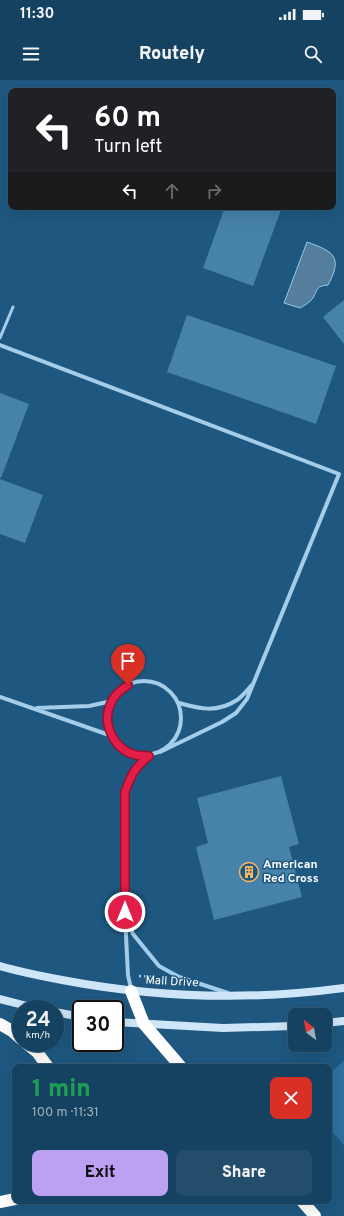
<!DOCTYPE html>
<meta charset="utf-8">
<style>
body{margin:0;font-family:Overpass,sans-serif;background:#234d6a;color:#f1f3f6;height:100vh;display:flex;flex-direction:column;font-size:15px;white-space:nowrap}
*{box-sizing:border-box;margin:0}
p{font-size:13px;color:#9eb0bd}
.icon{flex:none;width:22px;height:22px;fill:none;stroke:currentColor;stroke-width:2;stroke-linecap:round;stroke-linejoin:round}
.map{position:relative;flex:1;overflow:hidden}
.details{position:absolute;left:12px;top:984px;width:320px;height:140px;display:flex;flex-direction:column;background:#164261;border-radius:8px;box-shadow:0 4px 16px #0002,0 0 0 1px #355b76}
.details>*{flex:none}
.top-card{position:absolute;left:8px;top:8px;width:328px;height:122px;border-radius:8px;box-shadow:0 4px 16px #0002,0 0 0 1px #355b76;background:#202124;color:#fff;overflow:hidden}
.needle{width:26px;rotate:329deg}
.tools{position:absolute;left:288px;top:928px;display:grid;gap:8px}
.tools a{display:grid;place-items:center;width:44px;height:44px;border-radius:8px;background:#164261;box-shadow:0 4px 16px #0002,0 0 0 1px #355b76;font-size:20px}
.speed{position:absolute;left:12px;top:920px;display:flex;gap:8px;font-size:20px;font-weight:700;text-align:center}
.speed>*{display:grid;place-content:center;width:52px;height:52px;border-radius:50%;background:#164261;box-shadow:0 4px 16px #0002,0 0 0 1px #355b76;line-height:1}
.speed small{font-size:10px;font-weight:400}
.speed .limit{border:2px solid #111;border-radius:6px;background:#fff;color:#111}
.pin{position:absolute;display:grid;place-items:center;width:34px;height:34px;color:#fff;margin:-41px -17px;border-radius:50% 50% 50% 0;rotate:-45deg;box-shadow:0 0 4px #0007}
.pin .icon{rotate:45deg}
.me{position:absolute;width:44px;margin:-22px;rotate:0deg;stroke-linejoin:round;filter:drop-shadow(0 0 3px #0008)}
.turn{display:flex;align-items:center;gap:14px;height:84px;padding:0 20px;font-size:18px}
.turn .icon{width:52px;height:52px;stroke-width:2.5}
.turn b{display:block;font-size:28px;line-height:34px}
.lanes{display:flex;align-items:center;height:38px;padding:0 20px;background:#0003;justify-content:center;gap:20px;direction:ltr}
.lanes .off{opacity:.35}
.round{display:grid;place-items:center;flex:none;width:42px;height:42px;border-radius:8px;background:#234d6a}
.summary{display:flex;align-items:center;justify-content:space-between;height:68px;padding:0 20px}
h1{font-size:24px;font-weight:800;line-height:30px;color:#1e9e55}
.cta{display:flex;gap:8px;margin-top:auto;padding:8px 20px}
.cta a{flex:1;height:46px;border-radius:8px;background:#bca0f2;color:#111;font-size:16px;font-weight:800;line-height:46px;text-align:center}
.cta a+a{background:#234d6a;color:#f1f3f6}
.status{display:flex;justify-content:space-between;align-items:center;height:28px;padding:0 20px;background:#164261;direction:ltr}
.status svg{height:11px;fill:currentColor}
header{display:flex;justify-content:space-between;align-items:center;height:52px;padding:0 20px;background:#164261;font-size:18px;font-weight:800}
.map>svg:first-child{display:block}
</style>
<div class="status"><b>11:30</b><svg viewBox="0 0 49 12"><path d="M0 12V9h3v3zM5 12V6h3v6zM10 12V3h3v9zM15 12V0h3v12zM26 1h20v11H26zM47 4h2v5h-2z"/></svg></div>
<header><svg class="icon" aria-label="menu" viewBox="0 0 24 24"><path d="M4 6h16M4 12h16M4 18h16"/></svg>Routely<svg class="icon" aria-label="search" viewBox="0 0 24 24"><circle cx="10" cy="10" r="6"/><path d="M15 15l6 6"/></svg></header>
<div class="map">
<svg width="344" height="1136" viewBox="0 0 344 1136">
<rect width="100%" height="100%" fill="#1e5881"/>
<path fill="#2e719d" d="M344,981v84l-15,-17v-54z"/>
<path fill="#547e9b" stroke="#97caea" d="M307,162c25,9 37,14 21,43 -12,1 -10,4 -15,13 -3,4 -9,8 -13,10l-16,-5z"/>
<path fill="#4782aa" d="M225,127h57l-29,79 -50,-18z
M344,220v44l-21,-27z
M187,235l149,51 -20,58 -149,-52z
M0,313l29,11 -28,74 -1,-1z
M0,399l43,16 -18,48 -25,-9z
M281,696l18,68 -10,3 13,50 -88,23 -18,-73 12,-4 -11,-45z"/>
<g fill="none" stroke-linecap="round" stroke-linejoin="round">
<path stroke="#a3cde9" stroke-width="2.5" stroke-dasharray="2 3" stroke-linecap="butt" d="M139,896l15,1"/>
<path stroke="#a3cde9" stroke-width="3" d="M0,258l13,-31"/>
<path stroke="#a3cde9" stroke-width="4" d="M0,265l339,129 -92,225 -11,14 -14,9 -62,30
M107 638a37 37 0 1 1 74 0a37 37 0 1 1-74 0Z
M0,617l112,39
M179,623c21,6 38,10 58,-3 6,-4 11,-11 16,-16
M37,628l52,-2 23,-5
M149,676c-14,11 -18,19 -24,36v120l8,22 26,32 20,11 49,16
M125,836l3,59 3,14"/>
<path stroke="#cee6f7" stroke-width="8" d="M0,886c21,6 41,10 62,14 95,18 186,21 282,8
M0,919l39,10
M55,932l26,5
M115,942l108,6 72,-2
M325,943l19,-2"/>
<path stroke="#fff" stroke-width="12" d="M131,911l13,33 37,43
M0,944l12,7 9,8
M26,963l11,9 11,15
M302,1121l13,15
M0,1122l15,-3"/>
</g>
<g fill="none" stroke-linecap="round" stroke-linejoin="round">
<defs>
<path id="route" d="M125,832v-120c6,-17 10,-25 24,-36 -4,-1 -9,0 -13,-1 -22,-5 -35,-32 -25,-52 3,-8 10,-13 17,-18"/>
</defs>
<use href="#route" stroke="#92132f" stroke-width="10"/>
<use href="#route" stroke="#e11d48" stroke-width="7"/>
</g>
<defs>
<symbol id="building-ring" viewBox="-11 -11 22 22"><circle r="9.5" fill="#1e5881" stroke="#f7b662" stroke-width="1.5"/><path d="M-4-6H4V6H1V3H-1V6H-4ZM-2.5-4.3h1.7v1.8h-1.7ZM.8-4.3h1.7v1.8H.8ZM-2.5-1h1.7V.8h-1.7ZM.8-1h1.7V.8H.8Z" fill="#f7b662"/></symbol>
</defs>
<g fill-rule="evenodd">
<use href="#building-ring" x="238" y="781" width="22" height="22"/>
</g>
<g text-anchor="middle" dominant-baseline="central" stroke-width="3" stroke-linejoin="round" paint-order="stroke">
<g font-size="12" font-weight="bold" fill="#fff" stroke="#1e5881" text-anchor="start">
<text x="263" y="785">American<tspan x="263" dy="14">Red Cross</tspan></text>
</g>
<g font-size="12" fill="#fff" stroke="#1e5881">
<text transform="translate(172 902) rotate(3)">Mall Drive</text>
</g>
</g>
</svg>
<div class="tools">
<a><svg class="needle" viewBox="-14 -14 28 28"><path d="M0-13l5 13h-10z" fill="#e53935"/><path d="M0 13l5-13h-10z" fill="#9eb0bd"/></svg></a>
</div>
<div class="speed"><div>24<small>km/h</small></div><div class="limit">30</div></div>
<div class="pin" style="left:128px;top:605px;background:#d93025"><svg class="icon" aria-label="arrive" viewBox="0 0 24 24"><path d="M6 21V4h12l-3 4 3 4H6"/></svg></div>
<svg class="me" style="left:125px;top:832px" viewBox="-20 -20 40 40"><circle r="17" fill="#e11d48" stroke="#fff" stroke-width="3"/><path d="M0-11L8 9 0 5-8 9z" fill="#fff"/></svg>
<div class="top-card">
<div class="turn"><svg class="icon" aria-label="left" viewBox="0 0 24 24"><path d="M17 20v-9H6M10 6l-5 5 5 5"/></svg><div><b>60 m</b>Turn left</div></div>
<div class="lanes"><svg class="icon" aria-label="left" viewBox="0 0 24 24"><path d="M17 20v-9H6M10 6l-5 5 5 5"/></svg><svg class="icon off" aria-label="ahead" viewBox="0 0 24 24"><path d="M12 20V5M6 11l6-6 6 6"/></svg><svg class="icon off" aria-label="right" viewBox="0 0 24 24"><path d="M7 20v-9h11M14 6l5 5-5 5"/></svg></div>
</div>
<section class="details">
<div class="summary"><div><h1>1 min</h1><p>100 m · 11:31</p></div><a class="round" style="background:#d93025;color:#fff"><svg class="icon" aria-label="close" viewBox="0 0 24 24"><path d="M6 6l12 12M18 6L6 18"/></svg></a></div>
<div class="cta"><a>Exit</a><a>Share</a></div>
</section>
</div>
